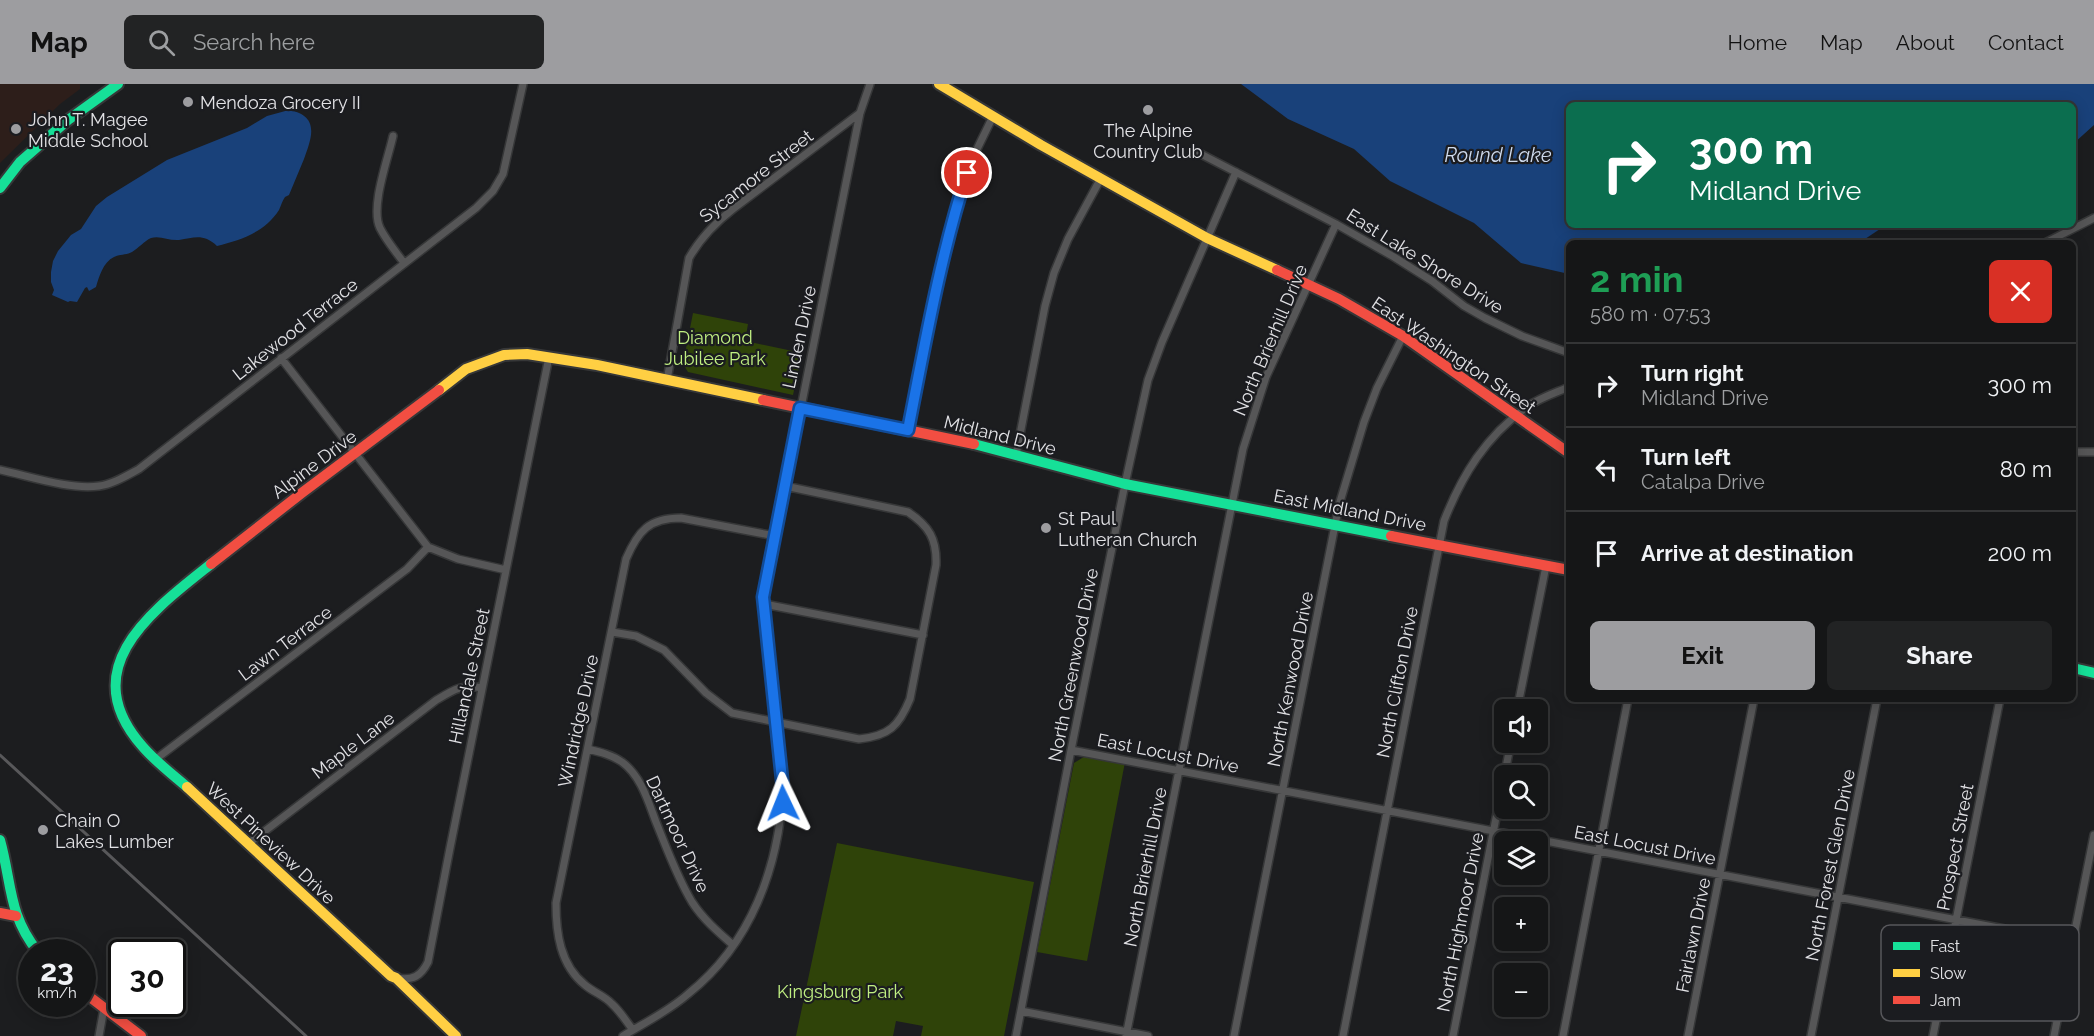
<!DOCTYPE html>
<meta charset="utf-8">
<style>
body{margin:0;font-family:Raleway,sans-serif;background:#222324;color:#f1f3f6;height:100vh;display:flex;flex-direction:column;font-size:22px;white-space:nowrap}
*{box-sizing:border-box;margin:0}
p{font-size:20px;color:#9d9fa1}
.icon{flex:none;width:33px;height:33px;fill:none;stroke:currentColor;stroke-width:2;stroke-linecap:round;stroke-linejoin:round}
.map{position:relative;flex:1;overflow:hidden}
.drawer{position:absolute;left:1566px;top:156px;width:510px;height:462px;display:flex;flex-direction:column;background:#151617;border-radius:9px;box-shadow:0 3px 15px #0003,0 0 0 2px #343536}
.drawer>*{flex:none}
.banner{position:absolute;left:1566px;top:18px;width:510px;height:126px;border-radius:9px;box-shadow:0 3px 15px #0003,0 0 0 2px #343536;background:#0b6e4f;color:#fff;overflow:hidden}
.tools{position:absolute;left:1494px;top:615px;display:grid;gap:12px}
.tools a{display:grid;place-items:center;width:54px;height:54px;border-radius:9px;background:#151617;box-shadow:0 3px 15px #0003,0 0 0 2px #343536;font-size:30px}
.speed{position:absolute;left:18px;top:855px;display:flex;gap:12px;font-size:30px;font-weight:700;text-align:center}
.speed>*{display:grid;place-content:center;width:78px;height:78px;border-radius:50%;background:#151617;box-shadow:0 3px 15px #0003,0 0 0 2px #343536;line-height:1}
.speed small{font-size:15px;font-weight:400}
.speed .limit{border:3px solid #111;border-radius:9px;background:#fff;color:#111}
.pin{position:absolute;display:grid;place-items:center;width:51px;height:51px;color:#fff;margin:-26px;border:3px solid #fff;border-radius:50%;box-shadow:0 2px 6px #0007}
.me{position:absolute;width:66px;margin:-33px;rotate:358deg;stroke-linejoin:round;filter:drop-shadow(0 0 4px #0008)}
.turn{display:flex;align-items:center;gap:21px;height:126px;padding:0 24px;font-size:27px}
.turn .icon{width:78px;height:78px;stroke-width:2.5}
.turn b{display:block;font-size:42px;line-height:51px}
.round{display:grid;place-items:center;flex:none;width:63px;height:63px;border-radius:9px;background:#222324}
.overview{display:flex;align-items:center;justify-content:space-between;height:102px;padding:0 24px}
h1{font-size:36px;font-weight:700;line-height:45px;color:#1e9e55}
.button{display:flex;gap:12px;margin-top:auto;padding:12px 24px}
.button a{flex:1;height:69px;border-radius:9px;background:#9d9da0;color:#111;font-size:24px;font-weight:700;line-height:69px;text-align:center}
.button a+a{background:#222324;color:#f1f3f6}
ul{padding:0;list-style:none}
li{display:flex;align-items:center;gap:18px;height:84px;padding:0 24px;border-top:2px solid #343536}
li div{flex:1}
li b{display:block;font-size:22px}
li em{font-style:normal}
header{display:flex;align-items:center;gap:36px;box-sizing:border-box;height:84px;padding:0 30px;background:#9d9da0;color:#111}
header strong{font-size:28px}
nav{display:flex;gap:33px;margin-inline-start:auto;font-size:21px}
.search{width:420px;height:54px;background:#222324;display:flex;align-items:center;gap:15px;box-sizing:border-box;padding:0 21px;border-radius:9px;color:#9d9fa1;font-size:22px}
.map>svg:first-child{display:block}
</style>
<header>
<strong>Map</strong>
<div class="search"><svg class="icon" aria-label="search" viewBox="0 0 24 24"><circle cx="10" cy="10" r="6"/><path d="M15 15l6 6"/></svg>Search here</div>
<nav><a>Home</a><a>Map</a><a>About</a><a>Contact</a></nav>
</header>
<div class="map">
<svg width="2094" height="952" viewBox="0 0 2094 952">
<rect width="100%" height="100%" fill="#1c1d1f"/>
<path fill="#2d1e1a" d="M0,0h80v5l-20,15 -60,59z"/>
<path fill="#2f4309" d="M693,229l55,11 -3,17 57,12 -9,42 -105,-23 -5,-8z
M1087,671l38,7 -38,199 -50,-9 37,-189z
M837,759l197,39 -30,154h-83l2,-10 -27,-5 -3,15h-97z"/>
<path fill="#19417a" d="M1241,0h853v41l-21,19v-39h-504v120h317l-27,18h-290v31l-48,-11 -47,-40 -84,-42 -36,-32 -66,-30z
M289,26c31,6 23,27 15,49 -5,12 -10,24 -15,36l-4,2c-3,4 -4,9 -6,13 -14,22 -38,30 -62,36 -14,-13 -23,-8 -38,-6 -10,1 -19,-5 -28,-2 -7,3 -12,10 -19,14 -5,3 -12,2 -18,5 -11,5 -15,20 -18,30l-7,4 -2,-4 -2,1 -8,14 -7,-1 -2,1 -16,-7 2,-5 -3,-8v-10l2,-11 5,-10 13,-16 10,-6 15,-23 11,-9 60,-37 80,-32 20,-12z"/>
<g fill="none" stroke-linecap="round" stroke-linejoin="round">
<defs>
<path id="street" d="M393,52c-5,23 -23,71 -13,92 6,12 16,24 24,35
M1195,67l141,73 58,33 38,24 32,25 21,12 37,18 47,17
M2045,159l49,-25
M281,274l147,189 30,12 48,11
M667,296l22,-122c12,-21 26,-35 44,-49l127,-96
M908,347c16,-86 29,-174 58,-256 7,-20 18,-39 27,-59
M2073,368h21
M1016,371l29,-149 9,-33 14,-34 33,-61
M0,386c29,6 69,20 99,16 14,-2 27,-10 40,-17l337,-261 17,-17 10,-17 20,-90
M764,520l159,31
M612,548l24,4 28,14 42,43 26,20 127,26c30,-3 40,-13 51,-40l26,-134c1,-26 -7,-39 -28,-53l-123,-26
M1517,626l29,-144
M588,665c12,3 24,6 34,13 19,14 26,39 34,60 11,27 21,55 36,80 11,17 26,30 41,43
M1071,666l1001,192
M156,675l251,-190 21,-22
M248,760l187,-143c18,-11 26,-17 47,-13
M396,894c17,3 25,-2 32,-16l22,-114 99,-491
M1021,927l127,25
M633,946c-7,-9 -13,-19 -21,-26 -7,-8 -19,-12 -27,-19 -25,-20 -29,-52 -29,-82l70,-344c12,-28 23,-41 55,-41l94,18
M99,952l5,-28
M623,952c21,-13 46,-25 65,-42 63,-50 91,-127 95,-205l-20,-192 97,-484 10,-29
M1016,952l55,-286 54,-266 23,-104 14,-38 74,-170
M1126,952l117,-587 23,-72 70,-153
M1234,952l105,-531 25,-83 13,-34 26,-52
M1343,952l101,-515c18,-46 42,-85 83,-114 12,-9 28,-14 42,-20
M1453,952l58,-294
M1563,952l65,-337
M1688,952l66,-337
M1811,952l66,-337
M1933,952l67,-337
M2054,952l40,-201"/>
<path id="fast" d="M0,104l20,-26 48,-42 50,-36
M974,360l151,40 266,52
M2073,584l21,5
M187,703c-15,-13 -31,-25 -44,-40 -70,-79 9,-136 68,-183
M0,756c12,43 8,75 38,112"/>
<path id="slow" d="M939,0l102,61 166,93 70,32
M439,306l27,-21 38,-14 23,-1 70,11 166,35
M187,703l204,189 5,2 60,58"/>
<path id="jam" d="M1277,186l62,29 64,37 166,117
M763,316l211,44
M1391,452l178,34
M211,480l92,-72 136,-102
M0,829l16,3
M82,907l59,45"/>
</defs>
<use href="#street" stroke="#363738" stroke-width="10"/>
<use href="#fast" stroke="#363738" stroke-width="14"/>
<use href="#slow" stroke="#363738" stroke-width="14"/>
<use href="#jam" stroke="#363738" stroke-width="14"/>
<use href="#street" stroke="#565657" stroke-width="7"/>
<use href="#fast" stroke="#16e098" stroke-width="10"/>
<use href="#slow" stroke="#ffcf43" stroke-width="10"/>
<use href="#jam" stroke="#f24e42" stroke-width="10"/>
<path stroke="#58585a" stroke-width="3" d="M0,671l306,281"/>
</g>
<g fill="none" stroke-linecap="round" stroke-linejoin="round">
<defs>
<path id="route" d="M783,719v-14l-20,-192 37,-189 108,22c17,-86 32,-173 59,-257"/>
</defs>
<use href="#route" stroke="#114b97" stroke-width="15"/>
<use href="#route" stroke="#1a73e8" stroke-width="10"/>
</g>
<g fill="#9d9da0" stroke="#1b1c20" stroke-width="2">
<circle cx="188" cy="18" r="6"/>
<circle cx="1148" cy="26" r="6"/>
<circle cx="16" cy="45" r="6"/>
<circle cx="1046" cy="444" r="6"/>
<circle cx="43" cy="746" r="6"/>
</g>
<g text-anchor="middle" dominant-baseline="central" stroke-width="4.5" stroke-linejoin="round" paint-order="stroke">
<g font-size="18" fill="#e2e2e5" stroke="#1b1c20" text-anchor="start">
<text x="200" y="18">Mendoza Grocery II</text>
<text x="28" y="35">John T. Magee<tspan x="28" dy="21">Middle School</tspan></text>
<text x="1148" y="46" text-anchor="middle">The Alpine<tspan x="1148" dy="21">Country Club</tspan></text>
<text x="1058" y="434">St Paul<tspan x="1058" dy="21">Lutheran Church</tspan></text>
<text x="55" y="736">Chain O<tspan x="55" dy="21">Lakes Lumber</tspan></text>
</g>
<g font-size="18" fill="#e2e2e5" stroke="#1b1c20">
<text transform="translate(756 92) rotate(-38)">Sycamore Street</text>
<text transform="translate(1425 177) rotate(32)">East Lake Shore Drive</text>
<text transform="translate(295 245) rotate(-38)">Lakewood Terrace</text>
<text transform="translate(799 253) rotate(-78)">Linden Drive</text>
<text transform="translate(1270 256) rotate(-67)">North Brierhill Drive</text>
<text transform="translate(1454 271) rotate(34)">East Washington Street</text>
<text transform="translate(1000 351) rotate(14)">Midland Drive</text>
<text transform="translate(314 380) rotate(-37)">Alpine Drive</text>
<text transform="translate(1350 426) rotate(11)">East Midland Drive</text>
<text transform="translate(285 559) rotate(-37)">Lawn Terrace</text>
<text transform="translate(1073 581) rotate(-79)">North Greenwood Drive</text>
<text transform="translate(469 592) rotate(-78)">Hillandale Street</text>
<text transform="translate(1290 595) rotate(-79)">North Kenwood Drive</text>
<text transform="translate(1397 598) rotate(-79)">North Clifton Drive</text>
<text transform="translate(578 637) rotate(-78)">Windridge Drive</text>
<text transform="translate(353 661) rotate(-37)">Maple Lane</text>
<text transform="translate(1168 669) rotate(11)">East Locust Drive</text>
<text transform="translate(678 750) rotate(65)">Dartmoor Drive</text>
<text transform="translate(271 759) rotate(43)">West Pineview Drive</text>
<text transform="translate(1645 761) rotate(11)">East Locust Drive</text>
<text transform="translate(1955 763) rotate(-79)">Prospect Street</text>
<text transform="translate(1830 781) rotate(-79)">North Forest Glen Drive</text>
<text transform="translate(1145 783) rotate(-79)">North Brierhill Drive</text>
<text transform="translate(1460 838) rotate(-79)">North Highmoor Drive</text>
<text transform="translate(1693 851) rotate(-79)">Fairlawn Drive</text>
</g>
<g font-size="18" fill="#c0ef82" stroke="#1b1c20">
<text x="715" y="253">Diamond<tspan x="715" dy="21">Jubilee Park</tspan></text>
<text x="840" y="907">Kingsburg Park</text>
</g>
<g font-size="20" font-style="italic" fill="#cedaed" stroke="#1b1c20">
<text x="1498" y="71">Round Lake</text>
</g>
</g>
<rect x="1881" y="841" width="198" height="96" rx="9" fill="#1b1c20" stroke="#57575b" stroke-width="1.5"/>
<rect x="1893" y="858" width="27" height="8" fill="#16e098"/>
<rect x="1893" y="885" width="27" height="8" fill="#ffcf43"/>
<rect x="1893" y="912" width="27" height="8" fill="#f24e42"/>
<g font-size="16" fill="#e2e2e5">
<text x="1930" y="868">Fast</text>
<text x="1930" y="895">Slow</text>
<text x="1930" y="922">Jam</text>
</g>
</svg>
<div class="tools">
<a><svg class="icon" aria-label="sound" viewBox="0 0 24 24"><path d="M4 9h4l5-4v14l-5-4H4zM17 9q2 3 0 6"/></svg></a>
<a><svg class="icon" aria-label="search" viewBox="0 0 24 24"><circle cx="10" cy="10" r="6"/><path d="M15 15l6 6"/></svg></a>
<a><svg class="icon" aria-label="layers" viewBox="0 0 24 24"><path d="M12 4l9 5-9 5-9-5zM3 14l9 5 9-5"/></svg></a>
<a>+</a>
<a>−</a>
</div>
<div class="speed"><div>23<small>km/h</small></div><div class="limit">30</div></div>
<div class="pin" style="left:967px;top:89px;background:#d93025"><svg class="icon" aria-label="arrive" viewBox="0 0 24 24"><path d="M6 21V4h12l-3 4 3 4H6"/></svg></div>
<svg class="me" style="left:783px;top:719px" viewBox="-20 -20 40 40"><path d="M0-17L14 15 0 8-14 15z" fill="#1a73e8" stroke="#fff" stroke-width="4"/></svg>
<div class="banner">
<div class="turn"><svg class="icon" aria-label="right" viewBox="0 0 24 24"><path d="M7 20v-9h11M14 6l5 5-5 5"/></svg><div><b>300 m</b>Midland Drive</div></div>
</div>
<section class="drawer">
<div class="overview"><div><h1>2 min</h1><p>580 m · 07:53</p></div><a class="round" style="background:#d93025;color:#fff"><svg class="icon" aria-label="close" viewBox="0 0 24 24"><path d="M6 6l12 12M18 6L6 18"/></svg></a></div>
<ul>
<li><svg class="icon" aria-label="right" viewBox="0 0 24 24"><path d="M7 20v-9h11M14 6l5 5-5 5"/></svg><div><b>Turn right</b><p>Midland Drive</p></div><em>300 m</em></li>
<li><svg class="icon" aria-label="left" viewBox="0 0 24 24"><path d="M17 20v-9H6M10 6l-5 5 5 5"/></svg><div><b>Turn left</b><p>Catalpa Drive</p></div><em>80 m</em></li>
<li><svg class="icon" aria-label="arrive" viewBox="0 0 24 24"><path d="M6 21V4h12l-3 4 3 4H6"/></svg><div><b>Arrive at destination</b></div><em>200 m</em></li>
</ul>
<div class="button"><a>Exit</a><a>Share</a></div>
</section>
</div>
